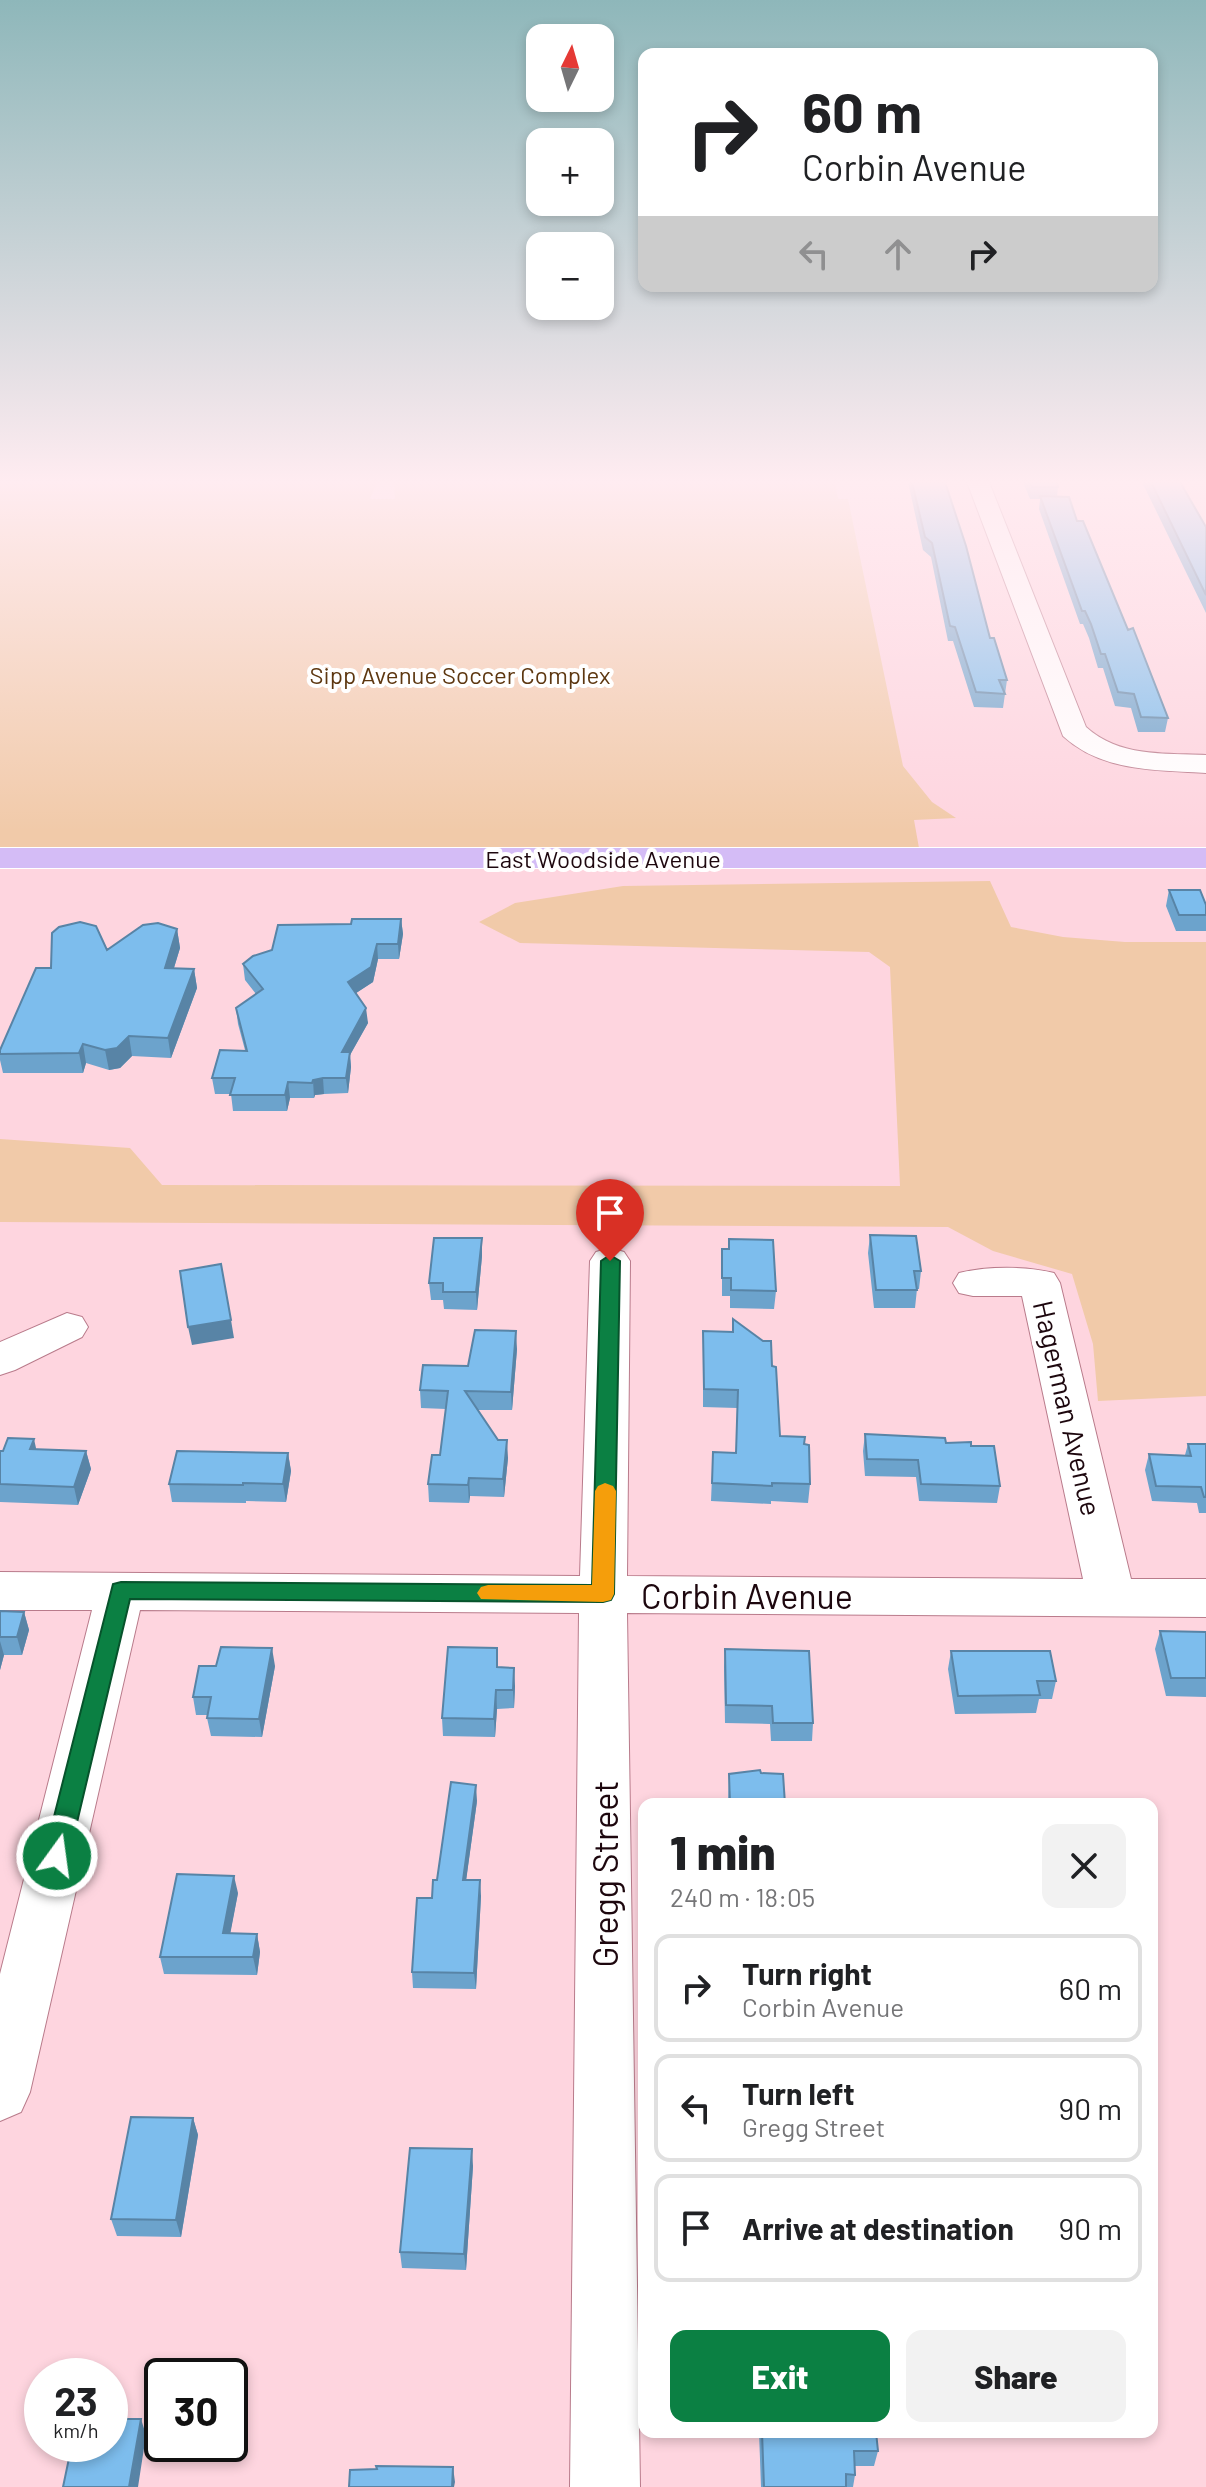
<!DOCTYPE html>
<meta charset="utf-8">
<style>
body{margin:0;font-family:Barlow,sans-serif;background:#f2f2f2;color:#202124;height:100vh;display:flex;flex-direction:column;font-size:30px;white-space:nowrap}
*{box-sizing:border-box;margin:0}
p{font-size:26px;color:#757577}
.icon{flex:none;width:44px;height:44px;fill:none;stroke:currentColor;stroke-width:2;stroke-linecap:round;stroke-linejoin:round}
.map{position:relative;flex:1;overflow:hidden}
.panel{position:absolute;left:638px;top:1798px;width:520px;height:640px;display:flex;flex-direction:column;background:#fff;border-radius:16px;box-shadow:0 4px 12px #0003}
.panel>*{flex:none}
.top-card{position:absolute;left:638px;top:48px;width:520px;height:244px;border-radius:16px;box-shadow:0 4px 12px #0003;background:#fff;color:#202124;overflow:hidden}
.needle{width:52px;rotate:5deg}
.tools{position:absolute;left:526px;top:24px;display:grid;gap:16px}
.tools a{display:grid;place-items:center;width:88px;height:88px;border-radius:16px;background:#fff;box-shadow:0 4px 12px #0003;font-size:40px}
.speed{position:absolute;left:24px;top:2358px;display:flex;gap:16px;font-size:40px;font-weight:700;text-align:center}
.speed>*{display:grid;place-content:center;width:104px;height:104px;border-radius:50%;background:#fff;box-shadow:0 4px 12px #0003;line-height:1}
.speed small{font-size:20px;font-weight:400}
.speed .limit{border:4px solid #111;border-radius:12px;background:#fff;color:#111}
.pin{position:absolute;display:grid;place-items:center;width:68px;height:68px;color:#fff;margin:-82px -34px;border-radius:50% 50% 50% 0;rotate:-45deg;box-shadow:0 0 8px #0007}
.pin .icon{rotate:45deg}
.me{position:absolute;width:88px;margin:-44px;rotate:14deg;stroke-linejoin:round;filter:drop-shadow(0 0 6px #0008)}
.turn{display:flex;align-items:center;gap:28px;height:168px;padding:0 32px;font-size:36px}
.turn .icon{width:104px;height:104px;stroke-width:2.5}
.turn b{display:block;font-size:56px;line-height:68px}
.lanes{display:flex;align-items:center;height:76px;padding:0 32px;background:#0003;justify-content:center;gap:40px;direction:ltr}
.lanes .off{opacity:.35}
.round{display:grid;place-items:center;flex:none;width:84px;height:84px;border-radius:16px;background:#f2f2f2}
.summary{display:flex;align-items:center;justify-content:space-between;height:136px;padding:0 32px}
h1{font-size:48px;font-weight:800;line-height:60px}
.cta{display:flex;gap:16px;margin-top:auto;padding:16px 32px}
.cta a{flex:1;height:92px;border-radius:16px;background:#0b8043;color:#fff;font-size:32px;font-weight:800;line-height:92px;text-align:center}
.cta a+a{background:#f2f2f2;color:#202124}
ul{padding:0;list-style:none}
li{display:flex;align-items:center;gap:24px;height:108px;margin:0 16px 12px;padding:0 16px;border:4px solid #e0e0e0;border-radius:16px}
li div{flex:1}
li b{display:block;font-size:30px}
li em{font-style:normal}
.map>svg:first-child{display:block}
</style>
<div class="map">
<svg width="1206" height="2487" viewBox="0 0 1206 2487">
<rect width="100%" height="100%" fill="#fed5df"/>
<path fill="#f1caa9" d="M0,482h377l-7,17h25l-1,-17h441l3,17h10l55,267 29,36 24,16 -42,2 5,28 -919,1z
M990,881l21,46 52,10 62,5h81v454l-108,5 -5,-57 -21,-70 -79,-23 -45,-24 -948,-5v-83l130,9 32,37 738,1 -10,-219 -21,-15 -349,-9 -41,-21 36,-19 108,-17z"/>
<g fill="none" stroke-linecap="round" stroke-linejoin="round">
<defs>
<path id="minor" d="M967,482h22l97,245c33,30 77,26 120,28v18c-50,-3 -104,-1 -143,-37z
M610,1248l14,4 6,9 -3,315 456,3 -61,-283h-49l-14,-3 -6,-10 6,-10c28,-7 67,-7 95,0l6,10 71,296h75v38l-579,-4 13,874h-70l9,-874 -439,-3 -110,482 -9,20 -21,9v-147l92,-364h-92v-38l580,4 10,-315 6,-9z
M67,1313l15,4 6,10 -6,10 -67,33 -15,5v-33z"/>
<path id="major" d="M0,848h1206v20h-1206z"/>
</defs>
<use href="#minor" stroke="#b97b8b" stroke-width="2"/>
<use href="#major" stroke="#fff" stroke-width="2"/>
<use href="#minor" fill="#fff" fill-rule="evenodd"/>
<use href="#major" fill="#d4bcf6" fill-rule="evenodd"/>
</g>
<path fill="#6ca3cc" d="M908,482h37l45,156 17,42 -4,28 -29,-1 -21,-66h-5l-17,-84 -8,-7z
M1023,482h34l1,5 -1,10 20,24 91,197 -3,14h-27l-7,-24 -16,-2 -12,-38h-5l-9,-30 -6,-14h-3l-41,-115 1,-10h-10z
M1142,482h38l26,45v86z
M1169,890l37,15v26h-30l-10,-25z
M401,919l2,15 -4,25h-21l-5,23 -17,11 12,30 -18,32 1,12 -3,26 -24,1 -9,1 -1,3h-24l-3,13h-54l-2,-17h-16l-3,-16 33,-28 -7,-26 -2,-16 20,-14 -11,-14 -2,-16 29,-14 79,-26z
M177,929l3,19 -6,20 20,1 3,19 -26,70 -39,-2 -12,12 -11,2 -23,-7 -3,10h-80l-3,-13v-10l51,-82z
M870,1235l51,36 -2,18h-2l-2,19h-41l-6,-55z
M729,1239l47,52 -2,18 -44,-1v-12h-8v-47h6z
M482,1256l-5,54 -33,-1 -1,-9h-12l-2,-17z
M733,1319l39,47 8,70 24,8 6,40 -2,19 -37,-2v3l-60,-3 2,-49 23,1 1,-45 -34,-1v-76l29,1z
M517,1349l-5,61h-35l31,48 -4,39 -34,-1 -1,7 -40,-1 -1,-18 12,-29 6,-46 -25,-1 -1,-18 48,-24z
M865,1434l106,12 29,40 -3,17 -78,-2 -3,-24 -51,-1 -2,-25z
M1188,1444h18v69h-7l-2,-10 -45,-2 -7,-31 4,-16 36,1z
M36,1449l50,2 5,18 -13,36 -78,-3v-51z
M288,1453l3,18 -5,31 -40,-1v2l-74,-1 -3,-18z
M0,1611l24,1 5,18 -7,25h-18l-4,15z
M1160,1631l46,1v65l-40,-1 -11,-47z
M725,1649l88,74 -1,18h-41l-1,-17 -45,-1 -1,-56z
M951,1651l105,30 -4,18h-13l-3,14 -81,1 -7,-45z
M216,1666h59l-13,71 -51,-1 -4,-18 1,-3h-12l-3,-18z
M498,1667l17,19 -1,22 -17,1 -2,28 -52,-1 -1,-18z
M761,1773l24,31h-57l1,-30z
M477,1801l-11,79 15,16 -5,93 -63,-1 -1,-16 25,-92z
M238,1893l-8,40 27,1 3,18 -3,23 -93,-1 -4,-17z
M193,2118l5,17 -17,102 -64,-1 -6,-17z
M473,2166l-7,104 -64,-2 -2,-16z
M759,2432h117l2,19 -4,15h-20l1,9 -2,12h-92z"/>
<path fill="#5884a6" d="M401,919l2,15 -4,25 -1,-15z
M177,929l3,19 -12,39 -3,-19z
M377,944l1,15 -5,23 -23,15 -2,-15z
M194,969l3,19 -26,70 -3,-20z
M366,1008l2,15 -18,32 1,12 -3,26 -6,-41z
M129,1036l3,20 -12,12 -11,2 -4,-20z
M83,1044l3,19 -3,10 -4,-20z
M323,1078l1,16 -9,1 -1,3 -1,-18z
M288,1082l2,16 -3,13 -2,-16z
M482,1238v18l-5,54 -1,-18z
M231,1320l3,18 -42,7 -4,-18z
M516,1331l1,18 -5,61 -1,-18z
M34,1439l4,18 -8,-8z
M507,1440l1,18 -4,39 -1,-18z
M86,1451l5,18 -13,36 -4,-18z
M288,1453l3,18 -5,31 -3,-18z
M469,1478l1,18 -1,7 -1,-18z
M24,1612l5,18 -7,25 -5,-18z
M0,1641l4,14 -4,15z
M272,1648l3,18 -13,71 -3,-18z
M514,1668l1,18 -1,22 -1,-18z
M496,1690l1,19 -2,28 -1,-18z
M476,1785l1,16 -13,95 -1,-16z
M234,1876l4,17 -11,58 -4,-18z
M480,1880l1,16 -5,93 -2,-16z
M257,1934l3,18 -3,23 -4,-18z
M193,2118l5,17 -17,102 -5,-17z
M472,2149l1,17 -7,104 -2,-16z
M141,2419l5,16 -8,52h-9z
M453,2467l2,15 -1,5h-2z"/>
<path fill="#7dbded" stroke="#5884a6" stroke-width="2" d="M912,482h33l21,64 24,92h4l13,42h-8l6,14 -29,-2 -21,-65 -5,-1 -18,-83 -7,-6z
M1030,482h27l1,5h-26z
M1151,482h29l26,45v68z
M1040,496l29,1 8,24h6l45,109 5,-2 35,90 -27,-1 -7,-23 -16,-2 -13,-38h-4l-10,-30 -6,-13h-3z
M1169,890h31l6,15v10h-27z
M352,919h49l-3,25h-21l-6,23 -23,15 18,26 -24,44h8l-4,26h-23l-10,2 -1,3 -24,-1 -3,13h-55l5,-17h-23l8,-28 27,1 -11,-43 27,-19 -20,-25 10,-8 19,-6 6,-25 73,-1z
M80,922l16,4 11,24 36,-25 15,-2 19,6 -12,39 29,1 -26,69 -39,-2 -12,12 -12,2 -22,-6 -4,9 -79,1v-4l36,-82h15l1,-35 7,-6z
M870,1235l46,1 5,35h-7l3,19h-41z
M434,1238h48l-6,54h-33v-9h-14z
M729,1239l44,1 3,51 -45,-1v-12h-9v-29h7z
M221,1264l10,56 -43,7 -8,-56z
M733,1319l30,22h8l1,25 4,1 4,69 25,1 -1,7 5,1 1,39 -38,-1v3l-60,-3 1,-31 23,1 2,-63 -34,-1 -1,-58 30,1z
M475,1330l41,1 -5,61 -46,-1 33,49h9l-4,39 -34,-1 -1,7 -40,-1 4,-29h8l8,-64 -28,-1 3,-25 45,1z
M865,1434l80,4 1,5 25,-1v4h23l6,40 -79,-2 -3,-24 -51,-1z
M8,1438l26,1 -4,10 56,2 -12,36 -74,-3v-33h3z
M1188,1444h18v53h-2l-3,-10 -45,-1 -7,-32 42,2z
M177,1451l111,2 -5,31 -40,-1v2l-74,-1z
M0,1611l24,1 -7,25h-17z
M1160,1631l46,1v46h-35z
M221,1647l51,1 -13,71 -52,-1 4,-21h-18l6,-31h17z
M448,1647l49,1v19l17,1 -1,22h-17l-2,29 -52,-1z
M725,1649l84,2 4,72h-40l-1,-17 -46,-1z
M951,1651h99l6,30h-19l3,14 -82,1z
M760,1770l1,3 22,1 2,30h-55l-1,-30z
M451,1782l25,3 -13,95h17l-6,93 -62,-1 5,-74h15l1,-18h4z
M177,1874l57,2 -11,57 34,1 -4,23h-93z
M131,2117l62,1 -17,102 -65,-1z
M410,2148l62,1 -8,105 -64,-2z
M110,2419h31l-12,68h-66l9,-43h38z
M762,2432h114l2,19h-24l1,24 -9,-1v13h-82z
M376,2466l77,1 -1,20h-103l1,-17 27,-1z"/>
<linearGradient id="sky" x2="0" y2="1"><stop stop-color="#8eb7ba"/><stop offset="0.58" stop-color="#ffecf1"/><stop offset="1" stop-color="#ffecf1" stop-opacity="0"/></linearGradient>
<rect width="1206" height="831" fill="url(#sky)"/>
<path fill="#0b8043" stroke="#07532c" stroke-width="2" d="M610,1255l10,6 -6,333 -3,6 -8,2 -473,-3 -61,257 -3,7 -9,4 -9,-4 -4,-7 69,-272 8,-2 471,3 9,-324z"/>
<path fill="#f59e0b" d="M605,1483l8,3 3,5 -2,103 -3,6 -8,2 -122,-3 -4,-6 4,-6 7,-2h104l3,-94 3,-5z"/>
<g text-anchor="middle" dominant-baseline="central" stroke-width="8" stroke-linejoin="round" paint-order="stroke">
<g font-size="24" fill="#5d3710" stroke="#fff">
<text x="460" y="674">Sipp Avenue Soccer Complex</text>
</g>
<g font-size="24" fill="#1d070e" stroke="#fff">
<text x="603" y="858">East Woodside Avenue</text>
</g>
<g font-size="28" fill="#1d070e" stroke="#fff">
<text transform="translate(1068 1408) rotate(77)">Hagerman Avenue</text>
</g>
<g font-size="34" fill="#1d070e" stroke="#fff">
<text x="747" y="1595">Corbin Avenue</text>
<text transform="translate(604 1874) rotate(-90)">Gregg Street</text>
</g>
</g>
</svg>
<div class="tools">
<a><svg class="needle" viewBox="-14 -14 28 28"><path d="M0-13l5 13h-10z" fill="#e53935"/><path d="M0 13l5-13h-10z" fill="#757577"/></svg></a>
<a>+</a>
<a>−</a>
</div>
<div class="speed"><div>23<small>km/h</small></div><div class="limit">30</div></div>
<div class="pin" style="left:610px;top:1261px;background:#d93025"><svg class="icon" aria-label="arrive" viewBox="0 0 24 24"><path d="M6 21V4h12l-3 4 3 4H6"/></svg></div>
<svg class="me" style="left:57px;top:1856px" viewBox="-20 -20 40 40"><circle r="17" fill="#0b8043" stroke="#fff" stroke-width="3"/><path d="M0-11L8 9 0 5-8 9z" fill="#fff"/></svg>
<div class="top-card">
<div class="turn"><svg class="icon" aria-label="right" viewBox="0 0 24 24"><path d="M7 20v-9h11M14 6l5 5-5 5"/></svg><div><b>60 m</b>Corbin Avenue</div></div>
<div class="lanes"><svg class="icon off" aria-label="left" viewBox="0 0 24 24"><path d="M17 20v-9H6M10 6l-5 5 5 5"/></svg><svg class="icon off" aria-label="ahead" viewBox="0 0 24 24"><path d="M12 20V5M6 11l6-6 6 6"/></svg><svg class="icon" aria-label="right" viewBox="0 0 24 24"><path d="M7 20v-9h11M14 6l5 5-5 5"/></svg></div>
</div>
<section class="panel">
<div class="summary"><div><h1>1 min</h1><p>240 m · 18:05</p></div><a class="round"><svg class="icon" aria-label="close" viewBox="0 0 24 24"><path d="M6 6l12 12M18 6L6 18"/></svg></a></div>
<ul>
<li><svg class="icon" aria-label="right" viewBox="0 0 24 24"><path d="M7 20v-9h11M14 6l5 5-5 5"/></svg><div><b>Turn right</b><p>Corbin Avenue</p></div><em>60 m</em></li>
<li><svg class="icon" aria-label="left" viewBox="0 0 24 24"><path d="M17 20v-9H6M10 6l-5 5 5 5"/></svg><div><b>Turn left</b><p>Gregg Street</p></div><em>90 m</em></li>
<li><svg class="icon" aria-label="arrive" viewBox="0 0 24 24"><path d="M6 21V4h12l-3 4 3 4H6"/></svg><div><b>Arrive at destination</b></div><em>90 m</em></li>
</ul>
<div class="cta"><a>Exit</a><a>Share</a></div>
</section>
</div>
